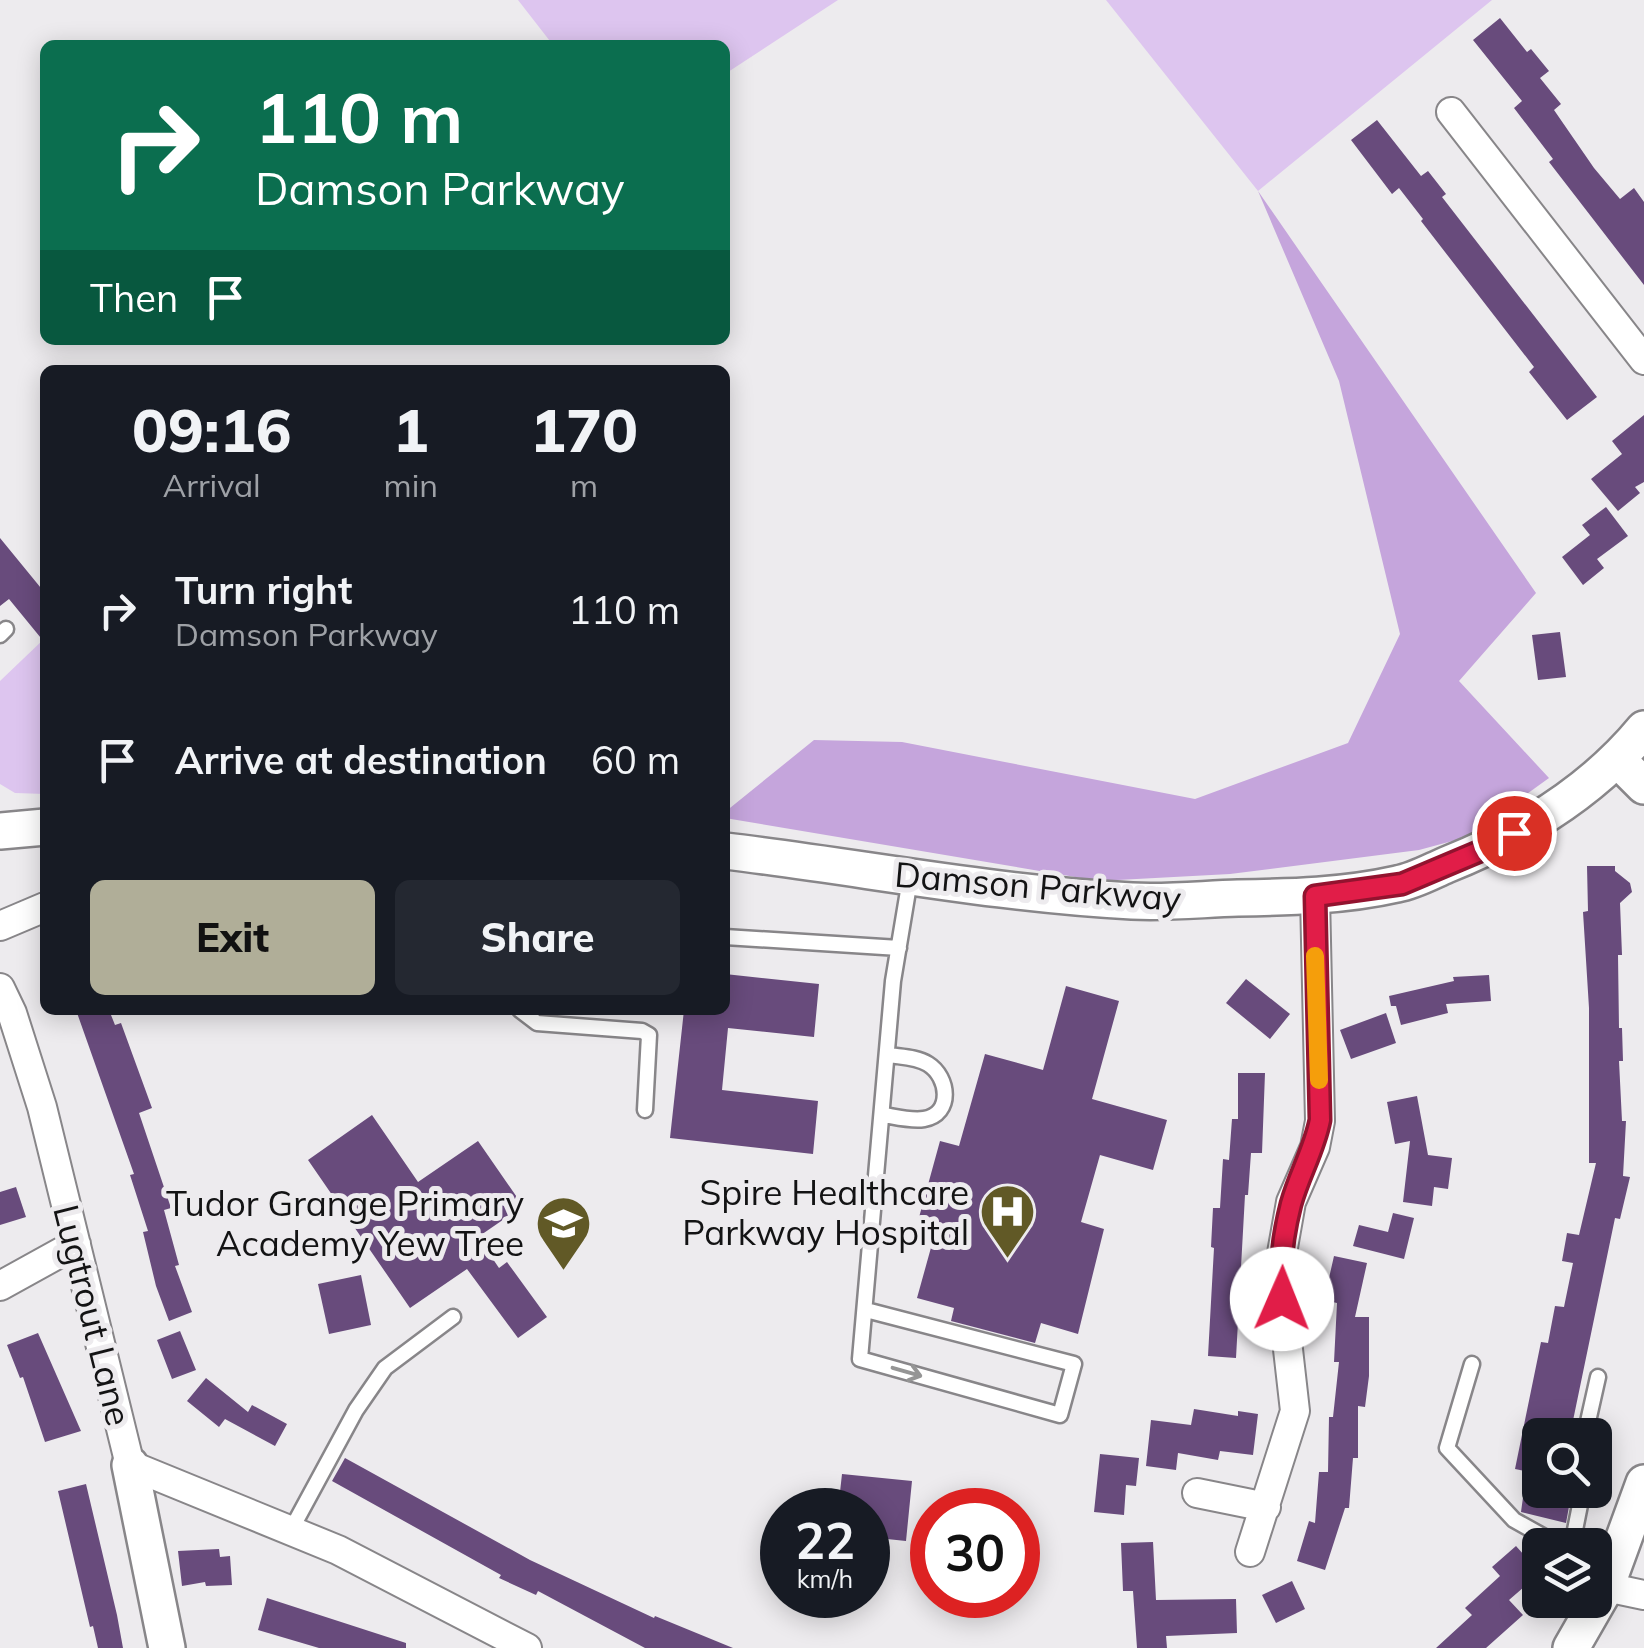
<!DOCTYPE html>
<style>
body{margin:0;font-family:Mulish,sans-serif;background:#242831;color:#f1f3f6;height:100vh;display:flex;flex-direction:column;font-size:38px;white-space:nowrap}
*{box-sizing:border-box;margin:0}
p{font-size:32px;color:#9ea1a6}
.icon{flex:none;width:55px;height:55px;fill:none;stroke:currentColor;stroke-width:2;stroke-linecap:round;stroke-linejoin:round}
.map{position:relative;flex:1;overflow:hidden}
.sheet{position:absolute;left:40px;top:365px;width:690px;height:650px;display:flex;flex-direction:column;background:#171b24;border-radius:15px;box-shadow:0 5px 25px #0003}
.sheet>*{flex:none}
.guide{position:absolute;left:40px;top:40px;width:690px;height:305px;border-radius:15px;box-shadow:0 5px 25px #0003;background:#0b6e4f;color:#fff;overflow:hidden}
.tools{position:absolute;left:1522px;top:1418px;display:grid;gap:20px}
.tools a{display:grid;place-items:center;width:90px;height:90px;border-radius:15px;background:#171b24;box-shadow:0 5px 25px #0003;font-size:50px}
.speed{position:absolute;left:760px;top:1488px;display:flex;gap:20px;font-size:50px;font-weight:700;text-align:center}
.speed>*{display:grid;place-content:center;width:130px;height:130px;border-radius:50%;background:#171b24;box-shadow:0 5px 25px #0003;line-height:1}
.speed small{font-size:25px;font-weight:400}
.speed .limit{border:15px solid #d22;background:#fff;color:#111}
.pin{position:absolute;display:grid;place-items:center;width:85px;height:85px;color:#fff;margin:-42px;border:5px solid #fff;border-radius:50%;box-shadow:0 2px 10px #0007}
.me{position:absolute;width:110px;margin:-55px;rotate:1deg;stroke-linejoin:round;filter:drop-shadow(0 0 8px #0008)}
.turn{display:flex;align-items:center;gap:35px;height:210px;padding:0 50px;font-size:45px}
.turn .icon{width:130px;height:130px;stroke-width:2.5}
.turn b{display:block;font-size:70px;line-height:85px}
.then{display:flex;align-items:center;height:95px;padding:0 50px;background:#0003;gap:20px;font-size:38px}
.eta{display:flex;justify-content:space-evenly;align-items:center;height:170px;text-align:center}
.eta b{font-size:60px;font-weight:800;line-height:70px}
.primary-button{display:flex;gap:20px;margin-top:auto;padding:20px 50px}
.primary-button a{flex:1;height:115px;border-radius:15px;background:#b0ae98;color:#111;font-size:40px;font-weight:800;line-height:115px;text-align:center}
.primary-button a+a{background:#242831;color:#f1f3f6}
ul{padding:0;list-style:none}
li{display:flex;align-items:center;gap:30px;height:150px;padding:0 50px}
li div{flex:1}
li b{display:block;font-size:38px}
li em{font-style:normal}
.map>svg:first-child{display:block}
</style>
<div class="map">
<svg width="1644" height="1648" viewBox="0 0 1644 1648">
<rect width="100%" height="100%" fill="#edebee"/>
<path fill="#ddc5ef" d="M518,0h320l-113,74v-29h-172z
M1106,0h386l-234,191z
M45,638v156l-30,-1 -15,-9v-103z"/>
<path fill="#c5a5dc" d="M1258,191l278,402 -77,88 90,97 -82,59 -48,13 -189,24 -131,7 -374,-63v-6l89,-72 88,2 293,57 153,-56 52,-109 -61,-253z"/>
<path fill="#684b7c" d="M1500,18l27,34 4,-3 18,22 -9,7 21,26 -7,6 40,58 26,31 14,-11 10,14v83l-95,-123 4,-3 -39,-51 8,-7 -49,-61z
M1377,120l44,56 7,-5 18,23 -4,3 155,200 -30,23 -38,-48 5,-5 -113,-146 2,-2 -24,-31 -7,6 -41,-54z
M1644,415v67l-9,5 5,6 -22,18 -27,-32 31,-25 -10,-13z
M1606,507l22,29 -31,23 7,9 -21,17 -21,-28 28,-22 -8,-10z
M0,538l45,55v50l-36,-44 -9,7z
M1560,632l6,45 -28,3 -6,-45z
M1587,866h28v5l15,12 2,9 -12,11 2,52h-4l1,73h3l1,33h-4l3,60h4l-3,55 7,1 -10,42 -5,-1 -45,217h-30v39l-25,-5 26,-127 7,1 7,-37 9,1 9,-44 -11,-2 5,-28 12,2 17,-72h-7v-155l-6,-96 5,-1z
M725,974l94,10 -5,53 -86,-9 -6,62 96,11 -5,53 -143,-16 14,-128h41z
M1489,975l2,26 -45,3 2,9 -47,12 -5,-19h-5l-2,-10 65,-15 -1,-4z
M1246,979l44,35 -20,25 -44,-36z
M1066,986l53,15 -27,98 75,21 -14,50 -53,-15 -19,67 23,7 -26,105 -37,-11 -6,20 -84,-22 3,-13 -37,-10 20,-72 -19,-5 22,-80 19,5 26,-92 58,16z
M76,1010h33l6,15 6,-2 31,85 -13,5 32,95 -7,2 15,55 -4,1 17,46 -23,9 -13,-35 -13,-54 5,-1 -18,-56 4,-1z
M1386,1013l10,30 -45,16 -11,-29z
M1238,1073h27l-3,80h-11l-3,42h-3l-9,163 -28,-2 6,-108 -3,-1 2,-39h7l3,-49 6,1 3,-41h6z
M1417,1096l11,59 24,3 -4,31 -14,-2 -2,19 -29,-4 7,-61 -15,3 -8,-42z
M372,1115l46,67 60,-41 45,65 -45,31 21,31 8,-6 40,55 -29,21 -51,-69 -57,39 -102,-148z
M16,1187l10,30 -26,8v-33z
M1393,1213l21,5 -10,41 -51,-13 6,-21 29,7z
M1334,1256l33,7 -12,54h14v59l-4,31 -7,-1v52h-5l-4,50h-4l-20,62 -28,-9 12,-40 6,2 4,-51h9l1,-55h4l6,-55h-5l3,-59 -13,-3z
M361,1275l10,50 -42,9 -11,-50z
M180,1331l16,39 -24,9 -15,-39z
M38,1333l43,98 -36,11 -22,-65 -3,1 -13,-33z
M206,1378l42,34 4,-7 35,19 -12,22 -50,-27 -6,8 -32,-26z
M1194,1409l44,7v-5l20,3 -5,41 -33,-4 -2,9 -40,-7 -2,17 -30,-4 5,-46 40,5z
M1100,1454l39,4 -3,28 -10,-1 -2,30 -30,-3z
M345,1458l185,102 124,58 1,-2 78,32h-88l-107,-57 -2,4 -37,-17 2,-3 -169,-94z
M842,1474l70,7 -6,60 -38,-4v-27h-30z
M86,1484l31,131 6,33h-25l-5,-22 -3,1 -32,-136z
M1524,1490h48l-6,33 -45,-11z
M1153,1542l3,58 80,-1 1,34 -71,3 1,12h-30l-4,-57h-10l-2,-48z
M1516,1546l24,27 -31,27 14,15 -37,33h-50l36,-33 -7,-7 35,-32 -8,-9z
M219,1549l1,8 10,-1 2,29 -26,1 -1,-4 -23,4 -4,-35z
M1292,1581l13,28 -29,14 -14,-28z
M267,1598l139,45v5h-87l-61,-18z"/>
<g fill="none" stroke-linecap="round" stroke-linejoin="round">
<defs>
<path id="service" d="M0,635l6,-6
M725,937l174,11
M520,1010l17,13 105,8 7,4 -4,75
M884,1115c12,2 27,6 40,4 29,-5 25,-42 4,-55 -11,-7 -26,-7 -39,-9
M866,1310l208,54 -14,51 -200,-56 33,-378 17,-102
M1472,1364l-25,84 67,72 45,25
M1585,1435l13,-58
M291,1530l65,-120 29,-42 68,-51
M1572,1545l11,-55"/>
<path id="minor" d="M1451,112l193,248
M0,926l45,-19
M0,988l12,25 30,94 88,358 208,85 189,98
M0,1286l76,-42
M1197,1493l69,14
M1250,1552l45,-141 -16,-141 12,-68 24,-55 5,-26 -5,-225
M1606,1587l38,8"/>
<path id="tertiary" d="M1617,759l27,27
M0,831l45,-4
M725,851c135,16 270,43 407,50 35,2 71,-2 106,-3 53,-1 106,-2 159,-14 17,-3 33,-12 49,-19 75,-30 146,-73 198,-136
M130,1465l37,183
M1571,1648l35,-61 38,-104"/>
</defs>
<use href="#service" stroke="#888689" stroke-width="19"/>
<use href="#minor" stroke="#888689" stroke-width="32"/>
<use href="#tertiary" stroke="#888689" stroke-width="40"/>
<use href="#service" stroke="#fff" stroke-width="14"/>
<use href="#minor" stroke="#fff" stroke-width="28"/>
<use href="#tertiary" stroke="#fff" stroke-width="35"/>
</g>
<defs><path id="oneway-shaft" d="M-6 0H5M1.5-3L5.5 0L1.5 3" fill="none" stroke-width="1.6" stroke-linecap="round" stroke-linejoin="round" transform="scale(2.5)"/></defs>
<use stroke="#959595" href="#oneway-shaft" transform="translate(907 1372) rotate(16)"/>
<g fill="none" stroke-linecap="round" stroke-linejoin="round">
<defs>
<path id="route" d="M1282,1299c-3,-31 1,-64 9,-95 8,-29 23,-54 29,-84l-5,-224 87,-12 83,-35 29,-16"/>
</defs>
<use href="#route" stroke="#92132f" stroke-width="25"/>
<use href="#route" stroke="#e11d48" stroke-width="18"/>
<path stroke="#f59e0b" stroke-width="18" d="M1315,956l4,124"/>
</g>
<defs>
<symbol id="hospital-pin" viewBox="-11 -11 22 30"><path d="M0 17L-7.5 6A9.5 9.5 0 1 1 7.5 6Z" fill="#615926" stroke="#edebee"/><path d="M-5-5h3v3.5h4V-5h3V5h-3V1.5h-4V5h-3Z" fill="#fff"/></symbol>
<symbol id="school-pin" viewBox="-11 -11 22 30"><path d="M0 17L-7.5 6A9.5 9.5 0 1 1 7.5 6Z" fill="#615926" stroke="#edebee"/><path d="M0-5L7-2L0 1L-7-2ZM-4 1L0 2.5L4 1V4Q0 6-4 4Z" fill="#fff"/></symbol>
</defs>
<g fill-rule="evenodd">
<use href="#hospital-pin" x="976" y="1180" width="63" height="86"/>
<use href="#school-pin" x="532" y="1192" width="63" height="86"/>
</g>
<g text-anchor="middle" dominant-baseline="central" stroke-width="10" stroke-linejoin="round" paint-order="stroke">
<g font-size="35" fill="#131314" stroke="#edebee">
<text transform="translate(1038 886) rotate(5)">Damson Parkway</text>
<text transform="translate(93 1315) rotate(76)">Lugtrout Lane</text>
</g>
<g font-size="35" fill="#131314" stroke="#edebee" text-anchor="end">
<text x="969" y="1192">Spire Healthcare<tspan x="969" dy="40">Parkway Hospital</tspan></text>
<text x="524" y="1203">Tudor Grange Primary<tspan x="524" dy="40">Academy Yew Tree</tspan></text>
</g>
</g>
</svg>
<div class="tools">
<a><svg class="icon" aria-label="search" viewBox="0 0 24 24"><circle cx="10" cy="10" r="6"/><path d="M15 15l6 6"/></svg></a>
<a><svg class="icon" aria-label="layers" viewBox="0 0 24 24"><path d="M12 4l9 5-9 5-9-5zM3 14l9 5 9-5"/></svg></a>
</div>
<div class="speed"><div>22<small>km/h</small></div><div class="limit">30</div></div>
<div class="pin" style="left:1514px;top:833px;background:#d93025"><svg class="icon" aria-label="arrive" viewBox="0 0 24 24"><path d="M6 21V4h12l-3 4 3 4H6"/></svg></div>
<svg class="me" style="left:1282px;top:1299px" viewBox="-20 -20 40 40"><circle r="19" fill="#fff"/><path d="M0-13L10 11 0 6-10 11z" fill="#e11d48"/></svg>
<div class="guide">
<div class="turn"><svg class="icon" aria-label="right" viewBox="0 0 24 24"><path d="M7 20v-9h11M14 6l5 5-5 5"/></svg><div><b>110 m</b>Damson Parkway</div></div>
<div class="then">Then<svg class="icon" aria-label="arrive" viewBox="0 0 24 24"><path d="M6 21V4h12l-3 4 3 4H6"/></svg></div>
</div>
<section class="sheet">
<div class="eta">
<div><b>09:16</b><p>Arrival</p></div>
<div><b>1</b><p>min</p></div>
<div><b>170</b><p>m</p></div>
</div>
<ul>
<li><svg class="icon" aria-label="right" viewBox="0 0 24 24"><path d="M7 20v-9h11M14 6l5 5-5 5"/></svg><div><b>Turn right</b><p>Damson Parkway</p></div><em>110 m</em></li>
<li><svg class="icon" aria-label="arrive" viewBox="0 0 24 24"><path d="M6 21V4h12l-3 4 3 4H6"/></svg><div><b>Arrive at destination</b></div><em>60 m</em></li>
</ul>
<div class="primary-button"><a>Exit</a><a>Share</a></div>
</section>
</div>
